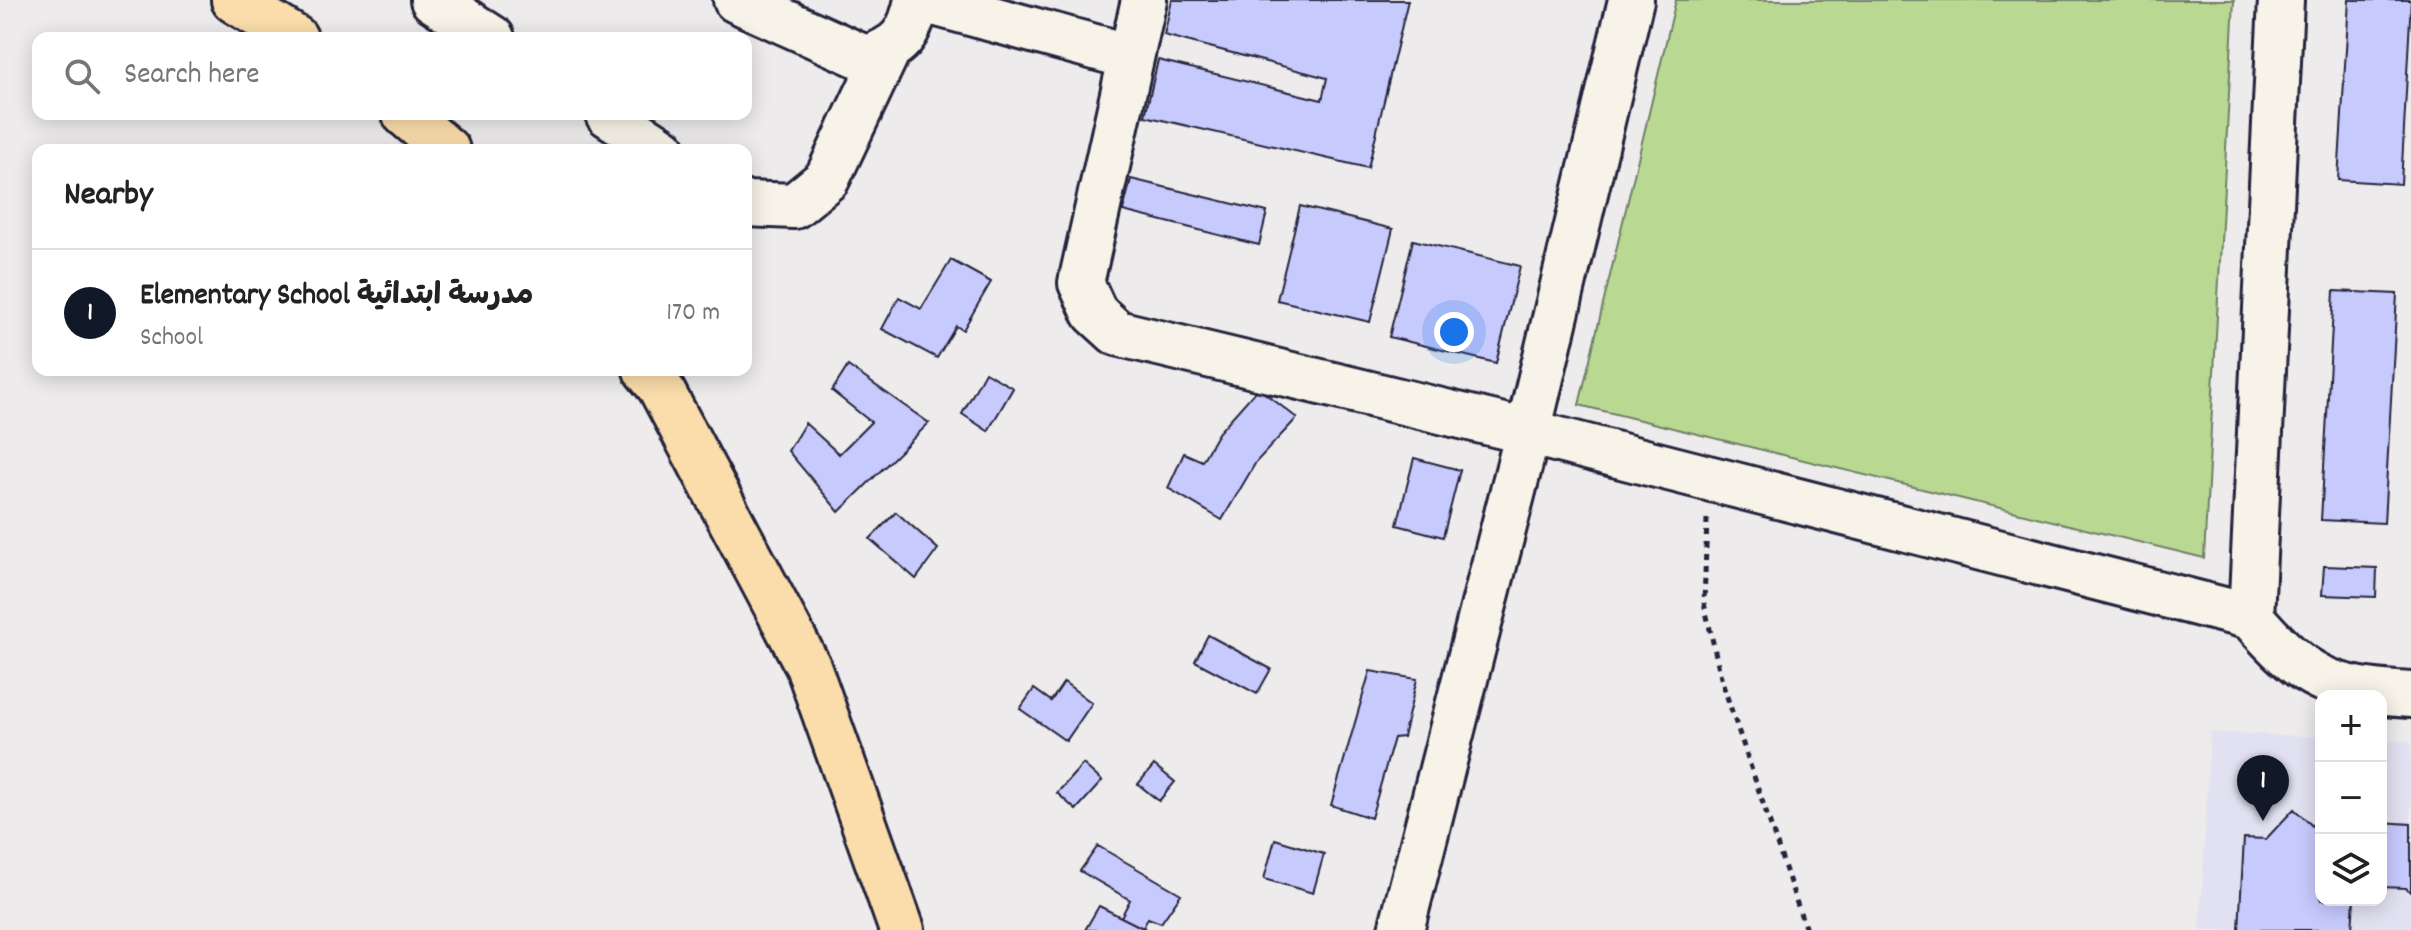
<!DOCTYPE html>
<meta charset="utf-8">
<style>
body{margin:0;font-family:Dekko,"Playpen Sans Arabic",sans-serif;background:#f6f6f6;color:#222}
.controls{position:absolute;right:24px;bottom:24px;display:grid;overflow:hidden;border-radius:16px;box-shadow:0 4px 20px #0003}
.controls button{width:72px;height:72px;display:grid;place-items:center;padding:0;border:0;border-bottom:2px solid #e0e0e0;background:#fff;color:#222;font:40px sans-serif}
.you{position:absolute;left:1454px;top:332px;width:28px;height:28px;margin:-20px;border:6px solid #fff;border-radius:50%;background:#1a73e8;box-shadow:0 0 0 12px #1a73e833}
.badge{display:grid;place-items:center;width:52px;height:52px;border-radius:50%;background:#111827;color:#fff;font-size:26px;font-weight:700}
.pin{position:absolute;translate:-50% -66px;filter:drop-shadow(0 2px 4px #0008)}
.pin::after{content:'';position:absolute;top:42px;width:28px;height:24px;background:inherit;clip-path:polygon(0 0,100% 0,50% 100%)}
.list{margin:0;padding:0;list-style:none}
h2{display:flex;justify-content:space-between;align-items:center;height:104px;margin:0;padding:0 32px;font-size:34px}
h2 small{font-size:26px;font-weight:400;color:#767676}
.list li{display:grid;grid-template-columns:52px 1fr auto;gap:24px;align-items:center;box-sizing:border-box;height:128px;padding:0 32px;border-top:2px solid #e0e0e0}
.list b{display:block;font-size:30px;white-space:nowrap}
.list p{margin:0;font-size:26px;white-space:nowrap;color:#767676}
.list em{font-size:26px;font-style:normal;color:#767676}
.icon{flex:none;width:44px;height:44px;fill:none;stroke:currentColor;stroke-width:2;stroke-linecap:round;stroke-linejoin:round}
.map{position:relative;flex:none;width:2411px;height:930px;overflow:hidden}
.search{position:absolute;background:#fff;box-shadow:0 4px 20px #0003;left:32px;top:32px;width:720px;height:88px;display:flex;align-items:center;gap:20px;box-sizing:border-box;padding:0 28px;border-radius:16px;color:#767676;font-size:30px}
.panel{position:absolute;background:#fff;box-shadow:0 4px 20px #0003;left:32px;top:144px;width:720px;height:232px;border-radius:16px}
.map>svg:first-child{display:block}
.built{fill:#e2e1f1}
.green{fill:#b9d992;stroke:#6e7e66;stroke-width:2}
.building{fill:#c7cafc;stroke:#22223b;stroke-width:2}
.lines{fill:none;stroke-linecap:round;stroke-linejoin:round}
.minor-casing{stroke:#22223b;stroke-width:50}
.highway-casing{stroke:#22223b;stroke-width:50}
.path{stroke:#22223b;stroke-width:5;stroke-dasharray:6 6;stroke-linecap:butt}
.minor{stroke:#f7f3e8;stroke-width:44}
.highway{stroke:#fbddab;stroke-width:44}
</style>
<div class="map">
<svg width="2411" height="930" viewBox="0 0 2411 930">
<rect width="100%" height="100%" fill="#edebec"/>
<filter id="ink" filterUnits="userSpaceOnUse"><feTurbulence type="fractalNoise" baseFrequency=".0125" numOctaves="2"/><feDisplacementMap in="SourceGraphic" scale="16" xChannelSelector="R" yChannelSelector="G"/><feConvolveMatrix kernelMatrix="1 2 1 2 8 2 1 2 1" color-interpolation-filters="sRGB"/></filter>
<g filter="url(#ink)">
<path class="built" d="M2210,732L2321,737V900H2381V740L2411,742V930H2200Z"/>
<path class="green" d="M1676,0H2234L2204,558L1579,405Z"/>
<path class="building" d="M1172,0H1408L1368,168L1145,116L1158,60L1322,100L1327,78L1164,35Z
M2349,0H2411L2401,184L2338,180Z
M1131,179L1267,212L1259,245L1123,211Z
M1300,206L1393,229L1370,322L1277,300Z
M1413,240L1520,266L1496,363L1389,337Z
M951,260L991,282L963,330L956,326L937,358L882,329L899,297L921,309Z
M2334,291L2397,294L2384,523L2321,520Z
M848,366L929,423L839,512L788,451L805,423L839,454L871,422L832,391Z
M985,372L1013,388L988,431L962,414Z
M1258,388L1297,418L1256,462L1222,520L1168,488L1184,453L1202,461L1218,433Z
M1414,458L1460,470L1443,537L1397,525Z
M896,512L938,549L916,579L870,539Z
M2324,566L2377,568L2376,597L2322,595Z
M1208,635L1271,669L1257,694L1195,661Z
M1370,671L1417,679L1403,737L1394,738L1371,818L1331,805Z
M1064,682L1092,703L1066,741L1020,709L1034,689L1051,701Z
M1083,764L1102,781L1076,810L1057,793Z
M1154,765L1175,782L1159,801L1138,784Z
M2294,809L2321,834V900H2354L2352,930H2239L2244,838L2266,839Z
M2381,822L2411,824V892L2406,888L2381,887Z
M1275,839L1324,854L1313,893L1264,879Z
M1098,846L1181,894L1161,923L1148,918L1143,928L1121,917L1130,900L1080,871Z
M1099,906L1147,930H1085Z"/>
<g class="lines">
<defs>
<path id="minor" d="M433,0L492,38
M736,0L865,58C900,48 910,34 917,0
M923,0L1131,57
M1144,0L1081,283L1095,313L1117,333L1528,432L2251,617
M2281,0L2251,617C2305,680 2329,690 2411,695
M608,114L663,150
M746,204L794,206L827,179L887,52
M1401,930L1528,432L1631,0"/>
<path id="highway" d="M234,0L295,38
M405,114L447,150
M646,370L660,387L808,666L902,930"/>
</defs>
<use href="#minor" class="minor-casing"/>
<use href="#highway" class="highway-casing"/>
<path class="path" d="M1707,519L1704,603L1722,682L1806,930"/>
<use href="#minor" class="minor"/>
<use href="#highway" class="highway"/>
</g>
</g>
</svg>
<div class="controls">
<button>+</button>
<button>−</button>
<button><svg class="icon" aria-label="layers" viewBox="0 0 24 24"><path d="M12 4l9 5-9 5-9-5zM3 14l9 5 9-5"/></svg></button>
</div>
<div class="you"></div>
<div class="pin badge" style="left:2263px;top:821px">1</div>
<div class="search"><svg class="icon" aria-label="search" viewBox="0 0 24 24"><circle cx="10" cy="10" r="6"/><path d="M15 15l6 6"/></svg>Search here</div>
<section class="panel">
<h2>Nearby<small></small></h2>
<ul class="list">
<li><span class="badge">1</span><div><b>Elementary School مدرسة ابتدائية</b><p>School</p></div><em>170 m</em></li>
</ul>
</section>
</div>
